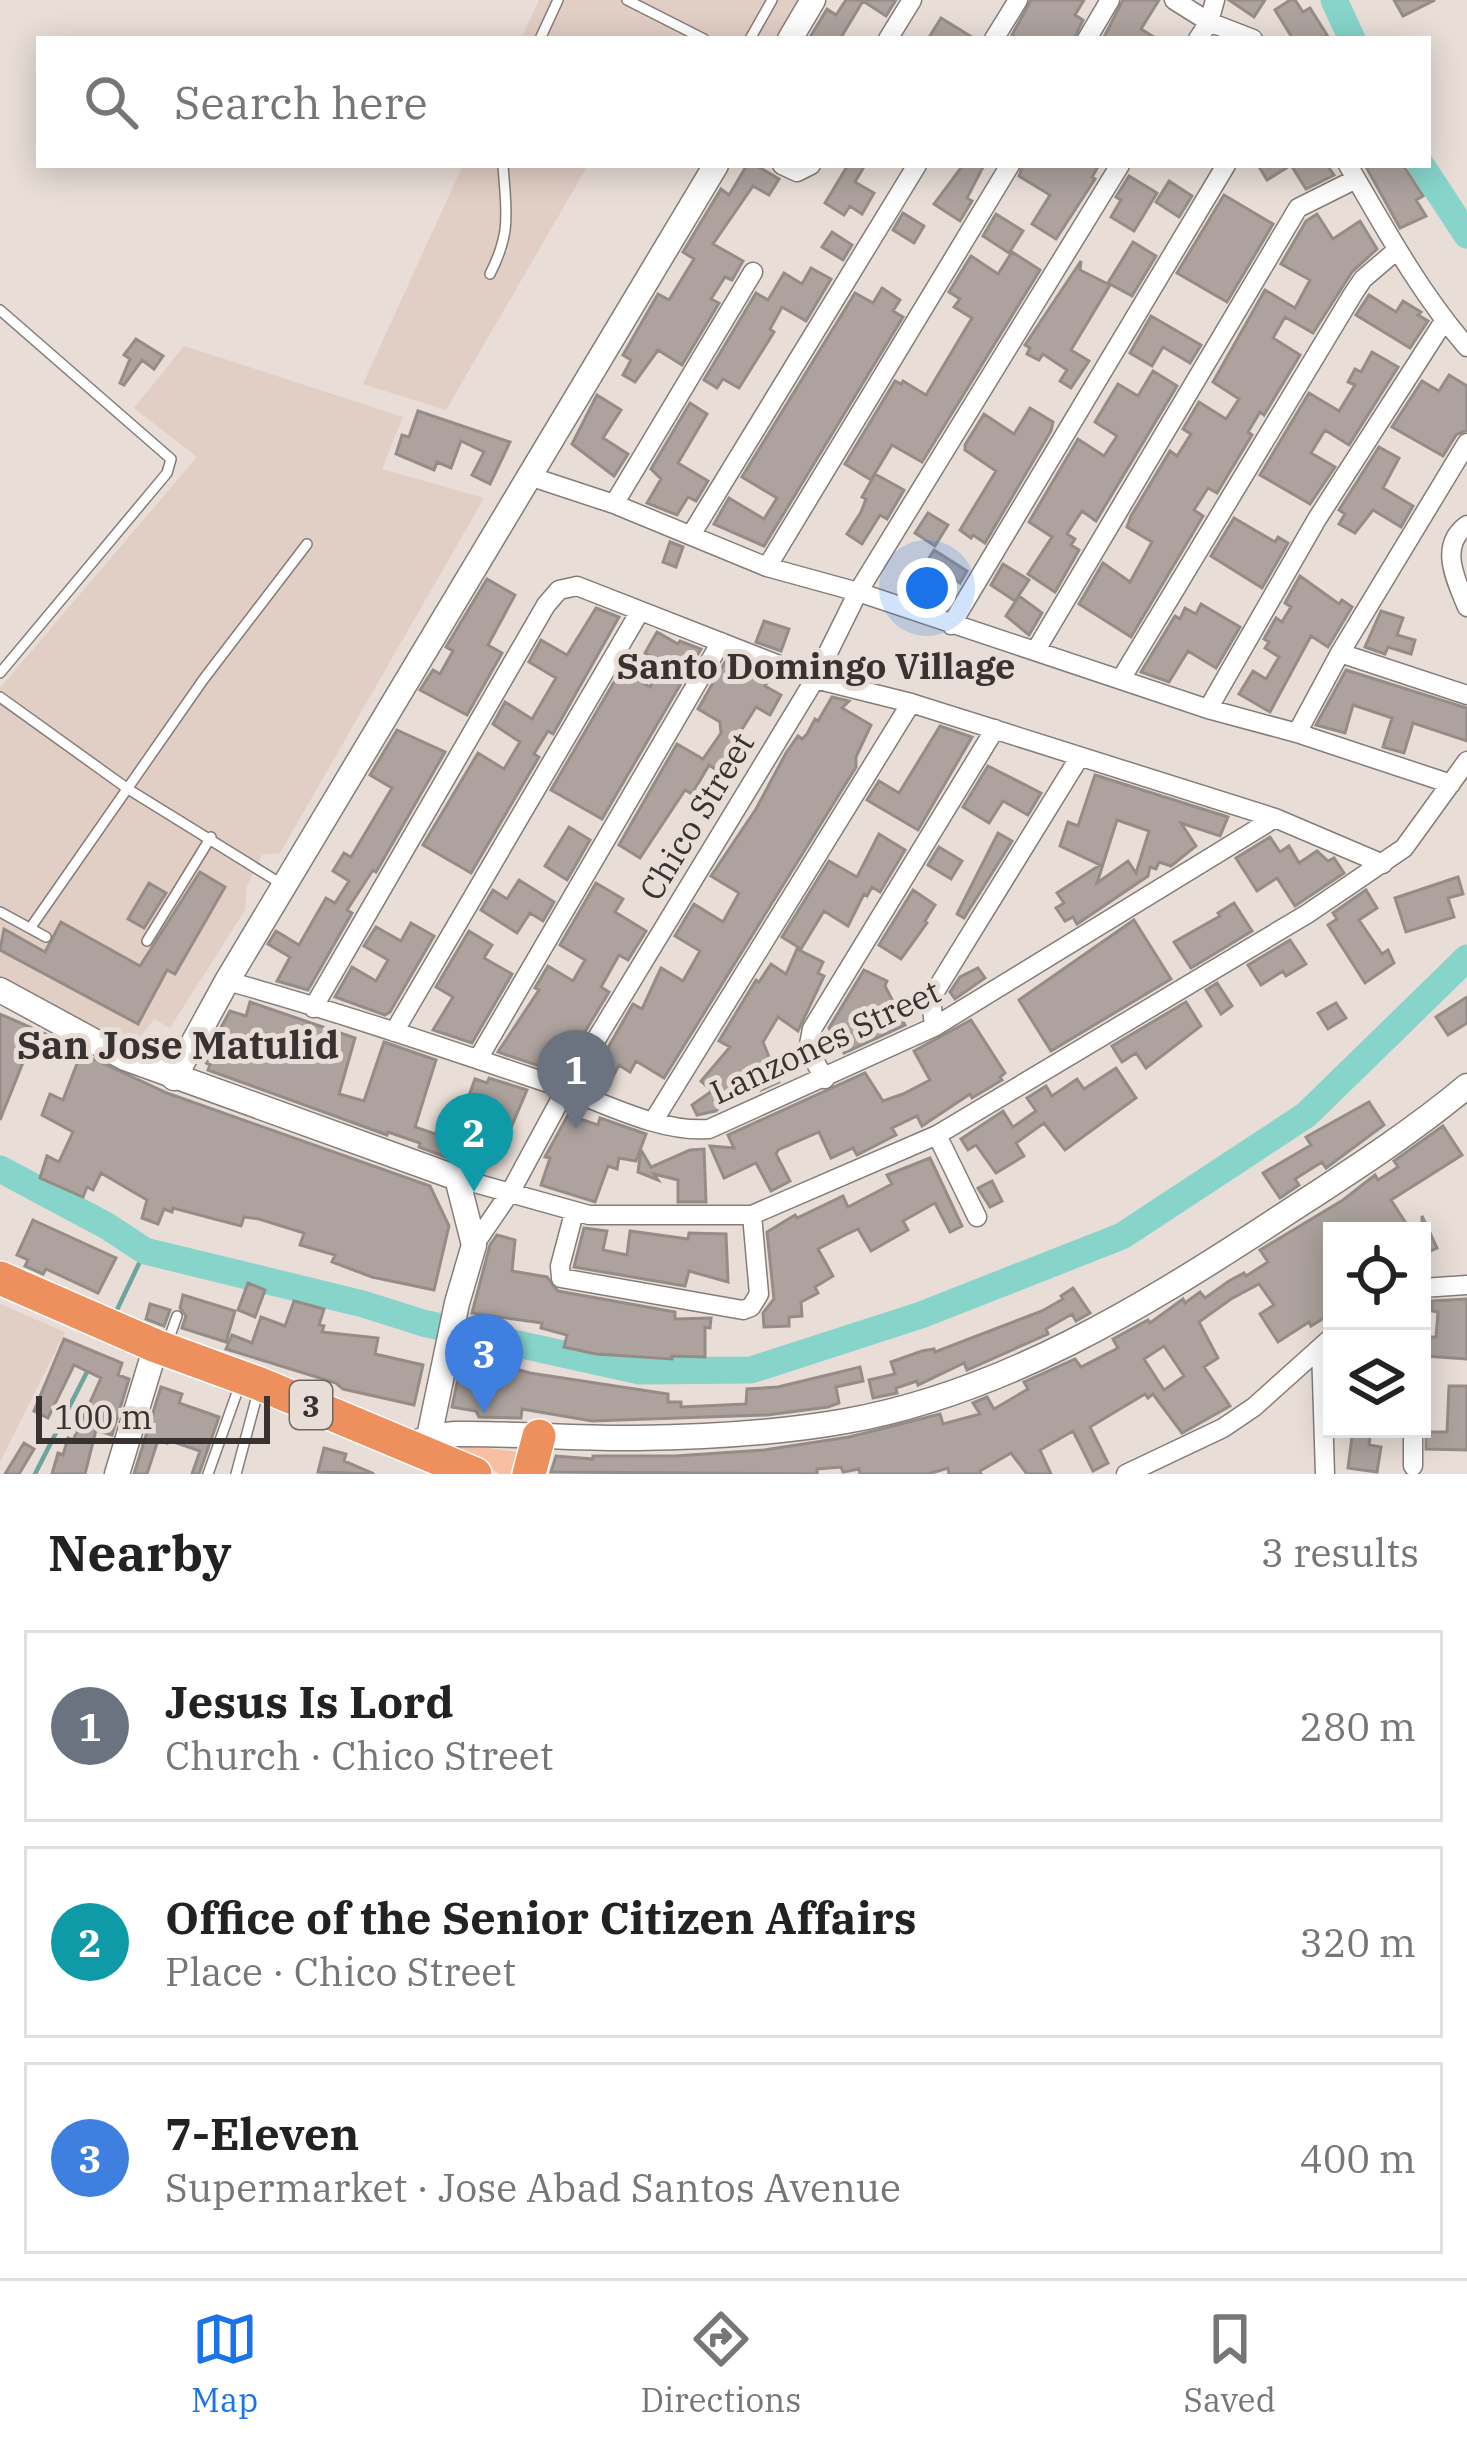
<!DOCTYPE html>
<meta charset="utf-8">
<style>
body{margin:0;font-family:"IBM Plex Serif",serif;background:#f2f2f2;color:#222}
.controls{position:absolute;right:36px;bottom:36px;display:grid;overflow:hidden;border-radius:0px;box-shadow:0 6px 30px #0003}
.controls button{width:108px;height:108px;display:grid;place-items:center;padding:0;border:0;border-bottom:3px solid #e0e0e0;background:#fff;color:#222;font:60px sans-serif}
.scale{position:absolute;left:36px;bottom:30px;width:234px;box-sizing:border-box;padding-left:12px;border:6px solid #383331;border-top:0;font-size:33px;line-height:42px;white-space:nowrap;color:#383331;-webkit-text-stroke:9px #e8ddd7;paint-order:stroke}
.you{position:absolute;left:927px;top:588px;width:42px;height:42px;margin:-30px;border:9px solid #fff;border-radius:50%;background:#1a73e8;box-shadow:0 0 0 18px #1a73e833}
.badge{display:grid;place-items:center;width:78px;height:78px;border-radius:50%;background:#1a73e8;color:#fff;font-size:39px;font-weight:700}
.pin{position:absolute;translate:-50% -99px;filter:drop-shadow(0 3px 6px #0008)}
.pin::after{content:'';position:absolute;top:63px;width:42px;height:36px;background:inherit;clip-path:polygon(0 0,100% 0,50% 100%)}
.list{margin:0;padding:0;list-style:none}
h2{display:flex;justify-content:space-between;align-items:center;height:156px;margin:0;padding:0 48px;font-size:51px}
h2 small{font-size:39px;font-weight:400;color:#767676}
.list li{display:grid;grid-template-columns:78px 1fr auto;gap:36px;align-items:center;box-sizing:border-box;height:192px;margin:0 24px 24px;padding:0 24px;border:3px solid #e0e0e0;border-radius:0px}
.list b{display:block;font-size:45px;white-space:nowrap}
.list p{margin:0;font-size:39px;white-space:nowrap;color:#767676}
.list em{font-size:39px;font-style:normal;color:#767676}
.icon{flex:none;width:66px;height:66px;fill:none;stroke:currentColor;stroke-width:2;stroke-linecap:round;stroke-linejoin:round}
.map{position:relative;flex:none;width:1467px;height:1474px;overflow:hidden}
.search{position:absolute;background:#fff;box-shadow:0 6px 30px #0003;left:36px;right:36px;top:36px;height:132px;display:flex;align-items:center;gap:30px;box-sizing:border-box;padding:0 42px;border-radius:0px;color:#767676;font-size:45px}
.sheet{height:804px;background:#fff}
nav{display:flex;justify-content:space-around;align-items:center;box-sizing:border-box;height:168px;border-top:3px solid #e0e0e0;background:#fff;font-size:33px;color:#767676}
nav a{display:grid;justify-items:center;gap:6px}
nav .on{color:#1a73e8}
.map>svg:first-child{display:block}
.built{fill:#e1cec5}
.green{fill:#f7bea1}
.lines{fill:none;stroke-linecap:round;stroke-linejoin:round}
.stream{stroke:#6fa49c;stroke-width:4.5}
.river{stroke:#86d4ca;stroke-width:27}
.building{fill:#ada29d;stroke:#968c87;stroke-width:3;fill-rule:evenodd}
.lane-casing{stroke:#867c77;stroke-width:12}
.street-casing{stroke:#867c77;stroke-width:21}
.secondary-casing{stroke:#867c77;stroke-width:27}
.highway-casing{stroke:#fff;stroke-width:36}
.lane{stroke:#fff;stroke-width:9}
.street{stroke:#fff;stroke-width:18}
.secondary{stroke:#fff;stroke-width:24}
.highway{stroke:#ed905d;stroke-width:33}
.labels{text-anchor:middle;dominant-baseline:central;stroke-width:10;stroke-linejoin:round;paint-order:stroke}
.shield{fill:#e8ddd7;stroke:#6d6663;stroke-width:3}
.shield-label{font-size:30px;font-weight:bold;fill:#383331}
.street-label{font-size:33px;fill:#383331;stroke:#e8ddd7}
.neighbourhood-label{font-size:36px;font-weight:bold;fill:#383331;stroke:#e8ddd7}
.quarter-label{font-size:39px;font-weight:bold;fill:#383331;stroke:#e8ddd7}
</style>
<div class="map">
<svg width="1467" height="1474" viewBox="0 0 1467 1474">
<rect width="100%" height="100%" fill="#e8ddd7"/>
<path class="built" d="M539,0H802L779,39H521Z
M463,165H588L446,410L363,384Z
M184,346L403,417L382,469L484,498L280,853L262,855L247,886L245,910L170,1028L154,1019L130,1051L0,982V688L197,457L134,408Z
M0,1304L65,1332L0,1462Z"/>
<path class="green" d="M450,1443L517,1452L510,1474H500Z"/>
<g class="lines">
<path class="stream" d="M114,1316L145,1251
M35,1474L88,1370"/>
<path class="river" d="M1334,0L1352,39
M1421,165L1467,235
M0,1169L107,1226L145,1251L363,1304L423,1323L640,1371L751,1370L921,1315L1122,1236L1306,1115L1467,958"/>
</g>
<path class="building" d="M846,0H896L886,16L863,1L840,39H809L827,9L836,15Z
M1031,0H1084L1075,15L1083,20L1074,39H1019L1012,35Z
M1123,0H1159L1141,29L1157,39H1103Z
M1229,0H1265L1254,17Z
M1290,0H1295L1303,12L1310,8L1327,35L1320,39H1293L1275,10Z
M1394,0H1435L1403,16Z
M941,18L975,39H928Z
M747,165H755L779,179L769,195L753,186L713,244L743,261L732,280L725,277L711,299L719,303L682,365L658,350L635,382L623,375L631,360L623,355L658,294L669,300L694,259L683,252L721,189L729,195Z
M848,165H865L855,182L874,193L862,214L850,206L844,215L825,203Z
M963,165H984L967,198L972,201L960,221L934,204Z
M1023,165H1099L1092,177L1095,179L1056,239L1032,224L1050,195L1019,176Z
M1258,165H1327L1334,175L1306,189L1291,165L1267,180Z
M1365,165H1403L1423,196L1416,200L1426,216L1400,228Z
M1129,176L1157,193L1134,231L1111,217L1121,200L1116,197Z
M1169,181L1192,196L1179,217L1156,202Z
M1224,195L1273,224L1227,302L1177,273Z
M903,213L924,226L914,243L893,230Z
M996,214L1023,231L1009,253L983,236Z
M1317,214L1333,239L1360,221L1377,249L1352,272L1313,333L1285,317L1273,338L1300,355L1264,415L1260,412L1248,432L1252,435L1217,493L1208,488L1194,510L1203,516L1131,637L1079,604L1103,563L1130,582L1152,542L1127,527L1131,516L1170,451L1177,456L1191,434L1183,429L1199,402L1226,419L1239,399L1213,382L1265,290L1295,308L1310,280L1281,264L1306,221Z
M832,232L852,245L843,260L822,247Z
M1133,242L1156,256L1132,296L1108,283Z
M1012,252L1040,270L922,462L892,445L871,480L845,464L895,381L901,384L903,381L926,395L972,318L954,307L960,299L949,292L971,256L998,274Z
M1081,261L1080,270L1110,285L1071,350L1089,361L1071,388L1060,381L1067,370L1043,354L1039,360L1027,354L1030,348L1025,345Z
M811,268L831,279L806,321L782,307L770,329L774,332L739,388L723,379L717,388L704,380L756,293L768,300L784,273L802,284Z
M882,288L900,300L893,311L903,317L764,546L714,524L729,498L764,519L777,498L742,477L855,293L873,303Z
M1369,295L1396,312L1403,301L1421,312L1418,315L1428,321L1410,348L1356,315Z
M1151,316L1201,345L1190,363L1163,347L1152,366L1130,353Z
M136,339L163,356L154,369L142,360L124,385L120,383L130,359L124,355Z
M1372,352L1398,367L1349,445L1325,430L1311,453L1335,467L1310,504L1260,475L1309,393L1339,411L1355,385L1348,382L1355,369L1361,372Z
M1153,371L1177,386L1096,521L1082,511L1067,534L1075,539L1071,545L1079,550L1055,592L1028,574L1052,537L1029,522L1078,439L1104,456L1117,436L1095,422L1118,384L1138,396Z
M1449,375L1467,386V430L1456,435L1443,456L1392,427L1422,381L1439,391Z
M597,395L621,410L603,438L628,454L614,476L572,444Z
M690,403L707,414L678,463L708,481L696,501L688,497L677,515L647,503L661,479L651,469Z
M1030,408L1053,422L1051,431L985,543L973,535L971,538L960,530L996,471L965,450V445L984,414L1014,434Z
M418,411L510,442L490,484L472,475L484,452L461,441L451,468L437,462L434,470L396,454L402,435L409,437Z
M1379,447L1399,458L1383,488L1413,506L1401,527L1373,510L1355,533L1339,524L1345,514L1339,510Z
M875,474L904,490L887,519L880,515L862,544L847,534L861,512L866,499L862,497Z
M928,513L948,525L935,546L915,533Z
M1234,518L1275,542L1278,537L1288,543L1262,588L1211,556Z
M670,542L683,547L676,567L663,562Z
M934,550L967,571L960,583L938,569L934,577L922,569Z
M1003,564L1029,580L1015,601L991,585Z
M1300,576L1339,604L1342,600L1352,607L1328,647L1311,636L1270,712L1239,694L1253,671L1266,679L1279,657L1265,648L1269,642L1264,639L1276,618L1282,622L1291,607L1285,603Z
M487,579L515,595L488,645L502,653L467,715L420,690L433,670L440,674L453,651L446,647Z
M1019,596L1042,613L1029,635L1006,616Z
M1201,604L1240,627L1216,668L1188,651L1169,682L1141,672L1175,616L1180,619L1185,608L1196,614Z
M596,608L619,617L553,734L548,731L534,754L539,757L471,873L423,845L478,753L504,769L520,742L493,724L505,702L532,719L556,678L529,662L541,640L567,655Z
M1381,611L1403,618L1397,635L1415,640L1411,654L1388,647L1385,654L1365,647Z
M764,621L789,629L781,651L756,642Z
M657,632L678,644L680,641L701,649L602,819L551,790L621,670L650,687L663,664L645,653Z
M725,662L752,677L755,670L770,678L765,686L781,695L770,715L756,707L736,739L750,748L730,779L709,765L692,794L685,790L640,858L619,845L677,744L703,759L721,733L720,722L698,709Z
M1346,670L1467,708V741L1413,723L1404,753L1383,747L1392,718L1353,705L1345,733L1316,725Z
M832,697L849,701L842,708L871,725L856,757V767L664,1078L636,1061L630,1072L619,1065L606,1090L589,1081L633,1004L642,1009L661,968L683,981L700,951L675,936L694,904L723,922L739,893L711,876L756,809L786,753L798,736L802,739L807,734L815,719L818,721Z
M940,726L972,737L918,830L867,800L879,781L899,793Z
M397,730L445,752L376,872L373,870L347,910L352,913L308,990L277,981L290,957L268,944L276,931L299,945L326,898L335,903L349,881L333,871L344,853L351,857L392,788L370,775Z
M988,766L1041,793L1028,815L1003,801L989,823L963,807Z
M1095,775L1228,817L1220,836L1181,823L1196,846L1171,866L1159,862L1156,869L1150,867L1148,876L1077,924L1073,917L1065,921L1056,908L1064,903L1057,893L1100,865L1060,846L1068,822L1078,826ZM1117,820L1149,831L1136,873L1128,861L1097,883Z
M569,827L590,840L567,880L545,866Z
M998,833L1012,841L964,918L957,914Z
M879,834L905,850L880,892L872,887L867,896L864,894L848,926L824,911L801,949L782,937L829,861L857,877Z
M1270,837L1280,852L1289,846L1299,863L1317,851L1328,861L1334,858L1344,873L1295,906L1277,878L1257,891L1236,858Z
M939,847L962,861L951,879L928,865Z
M200,872L225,887L175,974L167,970L138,1024L0,950L4,929L45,952L61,922L140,966Z
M1458,877L1463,894L1448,898L1454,917L1406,932L1395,898Z
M519,880L554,902L543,921L530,913L517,933L481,910L493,890L507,899Z
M149,883L166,893L144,928L128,919Z
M596,883L623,899L615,912L646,931L628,960L619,955L601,987L609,992L560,1073L498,1052L539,990L535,988L548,966L573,981L585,960L560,945Z
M913,890L935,905L925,921L927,923L901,959L879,945Z
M1366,890L1377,908L1359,920L1382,954L1388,950L1394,963L1365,983L1328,925L1337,919L1333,913Z
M1234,903L1252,931L1191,968L1174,942L1220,916L1218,913Z
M1134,920L1171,979L1051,1051L1019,1000Z
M411,923L434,936L390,1012L385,1015L335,997L352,967L376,981L388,960L364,946L376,927L401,941Z
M469,931L492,945L484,958L512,974L472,1043L433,1030L453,997L436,987Z
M1290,940L1306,964L1286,976L1283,971L1261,985L1248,965Z
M797,949L823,962L818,973L824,976L798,1031L778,1017L763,1042L779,1082L761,1090L753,1068L716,1111L697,1115L692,1105L712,1091L701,1081L730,1047L719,1041L756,980L759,982L771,964L786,974Z
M978,968L985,978L955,999L950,992L960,977Z
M864,970L887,981L885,986L905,1025L844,1053L829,1028Z
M1217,983L1232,1006L1221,1014L1206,990Z
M1467,997V1023L1448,1035L1436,1017Z
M250,1002L355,1038L339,1094L364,1101L384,1042L436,1060L415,1127L441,1136L458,1098L467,1101L475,1079L487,1083L489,1078L527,1090L507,1137L500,1135L483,1171L419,1147L420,1143L388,1132L387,1135L208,1070L210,1065L206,1063L213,1042L230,1011L246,1016Z
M1186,1002L1201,1026L1146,1068L1136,1053L1122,1062L1112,1046Z
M1336,1003L1346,1018L1328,1029L1318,1013Z
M0,1014L48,1035L39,1055L28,1050L0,1120Z
M971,1020L1005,1073L1000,1077L1002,1080L972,1098L970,1094L922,1126L917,1116L892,1128L896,1135L857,1155L853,1148L831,1158L819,1132L778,1150L776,1154L790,1181L771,1191L756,1163L724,1178L710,1146L734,1148L728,1135L865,1073L883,1101L903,1094L930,1080L914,1051Z
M81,1053L167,1093L430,1186L449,1226L434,1290L372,1277L332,1262L335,1255L300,1245L304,1233L259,1219L244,1217L241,1226L173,1208L172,1212L164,1209L158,1224L142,1218L147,1200L101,1173L93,1190L87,1187L83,1197L40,1178L47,1156L59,1162L73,1132L42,1115L50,1094L63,1100Z
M1116,1068L1136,1098L1065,1150L1044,1123L1016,1143L1024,1156L996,1173L976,1145L968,1150L961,1139L1003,1111L1013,1127L1036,1111L1027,1098L1046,1086L1052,1096L1077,1079L1084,1089Z
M1369,1102L1384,1125L1326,1168L1322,1162L1295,1179L1299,1185L1280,1198L1263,1173L1311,1145L1306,1137Z
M568,1115L598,1125L600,1118L646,1134L636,1161L619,1158L617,1169L608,1166L595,1202L541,1185L550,1158L545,1157Z
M1443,1126L1462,1155L1391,1200L1411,1231H1332V1313L1311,1326L1309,1322L1278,1342L1260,1314L1274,1305L1259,1284L1231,1299L1199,1322L1218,1358L1204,1367L1230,1406L1182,1433L1153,1394L1148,1398L1145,1394L1090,1427L1108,1463L1093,1471L1073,1431L1040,1450L1051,1474H1027L1011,1453L980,1471L981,1474H949L948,1468L928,1474H860L859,1469L843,1472L841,1467L817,1469V1474L551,1472L556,1456L593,1459V1456H675L764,1450L849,1437L940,1414L943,1424L980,1414L973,1403L987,1397L994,1409L1028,1389L1024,1382L1075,1359L1081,1367L1118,1348L1113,1339L1148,1320L1150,1323L1183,1299L1185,1303L1200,1292L1205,1298L1229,1281L1244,1273L1246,1276L1268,1262L1260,1250L1343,1200L1375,1175L1378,1180L1398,1167L1394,1161ZM1164,1346L1184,1376L1164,1390L1144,1359Z
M704,1149L706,1202H678V1180L654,1174L658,1180L638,1172L641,1150L651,1167L690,1150Z
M930,1158L962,1226L950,1232L935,1203L903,1221L908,1230L871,1251L858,1229L845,1235L818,1249L833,1276L815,1287L818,1293L801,1302L802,1316L789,1317V1326L764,1327L763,1313L774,1299L767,1232L795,1215L797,1218L843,1196L848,1207L892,1184L887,1175Z
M992,1181L1002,1201L990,1207L978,1188Z
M1422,1216L1437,1248L1422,1255Z
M33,1220L116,1258L98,1293L46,1269L43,1274L25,1266L28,1260L17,1255Z
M584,1228L607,1231L603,1250L627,1255L630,1231L688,1239L689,1233L726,1234L728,1282L689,1271L685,1286L574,1267Z
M497,1235L515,1240L512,1271L547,1277L558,1291L675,1312V1319L711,1318L710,1328L705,1327V1357L672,1356V1359L596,1354L564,1347L567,1335L541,1328L542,1323L472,1313L490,1245Z
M248,1283L265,1290L255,1317L238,1310Z
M1073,1288L1090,1313L1076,1321L1072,1314L1046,1329L1048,1334L967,1370L964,1363L918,1385L917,1381L896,1388L897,1393L873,1398L869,1380L895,1374L891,1362L922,1351L934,1349L935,1352L1042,1311L1063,1299L1061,1296Z
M183,1295L235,1311L226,1342L182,1328L186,1316L180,1308Z
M1467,1299V1359L1426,1356L1428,1337H1436L1438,1312L1432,1311V1301Z
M294,1301L324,1309L319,1325L324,1326L322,1332L378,1338L375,1354L423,1365L414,1405L343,1389L336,1383L226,1349L232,1335L252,1343L261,1317L285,1326Z
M150,1304L170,1310L164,1326L146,1319Z
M64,1339L122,1363L118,1375L129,1379L112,1435L96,1430L85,1474H52L58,1453L63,1455L68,1438L73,1440L101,1378L74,1365L48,1418L34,1411Z
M463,1354L530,1373L668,1394V1402H681V1407L746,1404L747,1389L778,1387L860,1367L863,1381L836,1387L839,1403L828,1407L767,1415L592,1421L522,1409L521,1418L479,1417L476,1411L452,1407Z
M1449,1386H1467V1450L1426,1449V1432H1447Z
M161,1387L182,1394L179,1403L219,1417L199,1474H192L200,1451L168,1440L167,1443L158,1440L147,1474H134Z
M1353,1429L1371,1430L1369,1445L1381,1447L1377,1472L1348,1468Z
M24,1443L34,1449L19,1474H5Z
M324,1448L346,1454L344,1461L374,1474L318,1472Z"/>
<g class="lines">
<defs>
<path id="lane" d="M627,0L704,39
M540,39L558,0
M750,39L772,0
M490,274C512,231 506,211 503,165
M0,310L171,459L167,473L0,673
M0,697L128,789L280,883
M0,912L46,937
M31,927L203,680L307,544
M147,941L211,837
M167,1344L177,1316
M208,1474L240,1384
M236,1474L258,1392"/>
<path id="street" d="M1174,0L1209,22L1253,39
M888,39L912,0
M994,39L1018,0
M1087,39L1110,0
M1198,39L1209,22L1215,0
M782,165L797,172L811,165
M1348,165C1385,228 1419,292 1467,347
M529,476L614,504L767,567L858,592L1208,709L1297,733L1451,784
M614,504L753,272
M1467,525C1438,546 1456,580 1467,607
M691,535L917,165
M767,567L1010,165
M951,625L1226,165
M1036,650L1298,208L1356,179
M1340,653L1467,695
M1121,679L1353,294L1363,279L1397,250
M1208,709L1317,519L1444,321
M1297,733L1340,653L1467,443
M227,981C336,1011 444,1048 551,1084C599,1100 657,1133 709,1129L934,1027L1275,818
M313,1008L546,605L559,590L577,586L815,679L911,703L1275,818L1383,864
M934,1027L931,998L1079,758
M394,1032L639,613
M478,1059L721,642
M825,1079L808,1050L812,1029L995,729
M654,1120L911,703
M937,1135L977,1217
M457,1178L589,1215H752L937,1135L1307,914L1404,848L1467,761
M574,1213L560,1266L561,1278L743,1310L751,1307L759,1294L752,1215
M474,1245L511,1191L566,1089L815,679L858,592L1120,165
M1422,1288L1467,1285
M1321,1348L1325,1474
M1413,1429V1466
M1126,1474L1223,1428L1254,1407L1332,1337"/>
<path id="secondary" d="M790,39L813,0
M0,990L125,1058L457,1178L474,1245L457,1303L429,1437
M174,1078L227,981L716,165
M411,1445L429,1437L455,1434C516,1433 576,1439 637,1438C706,1437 779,1433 846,1421C1003,1393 1143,1307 1273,1222C1340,1178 1406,1137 1467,1086
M117,1474L156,1346"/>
<path id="highway" d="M0,1278L156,1346L260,1384L475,1474
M529,1474L539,1436"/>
</defs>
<use href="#lane" class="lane-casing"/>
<use href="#street" class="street-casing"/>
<use href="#secondary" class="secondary-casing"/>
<use href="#highway" class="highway-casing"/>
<use href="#lane" class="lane"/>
<use href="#street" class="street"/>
<use href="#secondary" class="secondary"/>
<use href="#highway" class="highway"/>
</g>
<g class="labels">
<rect class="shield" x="290" y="1381" width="42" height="48" rx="9"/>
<g class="shield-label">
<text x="311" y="1405">3</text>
</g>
<g class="street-label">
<text transform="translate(696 816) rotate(-59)">Chico Street</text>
<text transform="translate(825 1041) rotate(-25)">Lanzones Street</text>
</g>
<g class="neighbourhood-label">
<text x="816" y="665">Santo Domingo Village</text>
</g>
<g class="quarter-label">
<text x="178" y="1044">San Jose Matulid</text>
</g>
</g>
</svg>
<div class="controls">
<button><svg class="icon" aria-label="locate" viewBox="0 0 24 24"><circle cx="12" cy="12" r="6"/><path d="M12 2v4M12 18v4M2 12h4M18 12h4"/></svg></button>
<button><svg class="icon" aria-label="layers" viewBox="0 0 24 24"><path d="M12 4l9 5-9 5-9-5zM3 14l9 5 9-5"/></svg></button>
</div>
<div class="scale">100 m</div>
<div class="you"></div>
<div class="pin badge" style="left:576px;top:1129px;background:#6b7280">1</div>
<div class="pin badge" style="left:474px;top:1192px;background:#0f9aa8">2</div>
<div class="pin badge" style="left:484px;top:1413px;background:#3f7fe0">3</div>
<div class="search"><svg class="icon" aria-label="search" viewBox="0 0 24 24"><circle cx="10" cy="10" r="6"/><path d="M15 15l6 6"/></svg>Search here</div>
</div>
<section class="sheet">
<h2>Nearby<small>3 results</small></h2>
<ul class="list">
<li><span class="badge" style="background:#6b7280">1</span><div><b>Jesus Is Lord</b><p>Church · Chico Street</p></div><em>280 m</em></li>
<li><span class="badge" style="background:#0f9aa8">2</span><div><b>Office of the Senior Citizen Affairs</b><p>Place · Chico Street</p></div><em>320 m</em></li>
<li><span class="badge" style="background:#3f7fe0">3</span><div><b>7-Eleven</b><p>Supermarket · Jose Abad Santos Avenue</p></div><em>400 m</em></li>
</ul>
</section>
<nav>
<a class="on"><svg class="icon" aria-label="map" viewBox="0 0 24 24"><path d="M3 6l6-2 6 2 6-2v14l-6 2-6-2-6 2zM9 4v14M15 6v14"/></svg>Map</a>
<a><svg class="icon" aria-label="directions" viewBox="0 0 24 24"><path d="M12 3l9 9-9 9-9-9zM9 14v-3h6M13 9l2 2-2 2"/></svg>Directions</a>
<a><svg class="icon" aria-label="saved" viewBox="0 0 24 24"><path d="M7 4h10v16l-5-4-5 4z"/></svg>Saved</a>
</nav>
